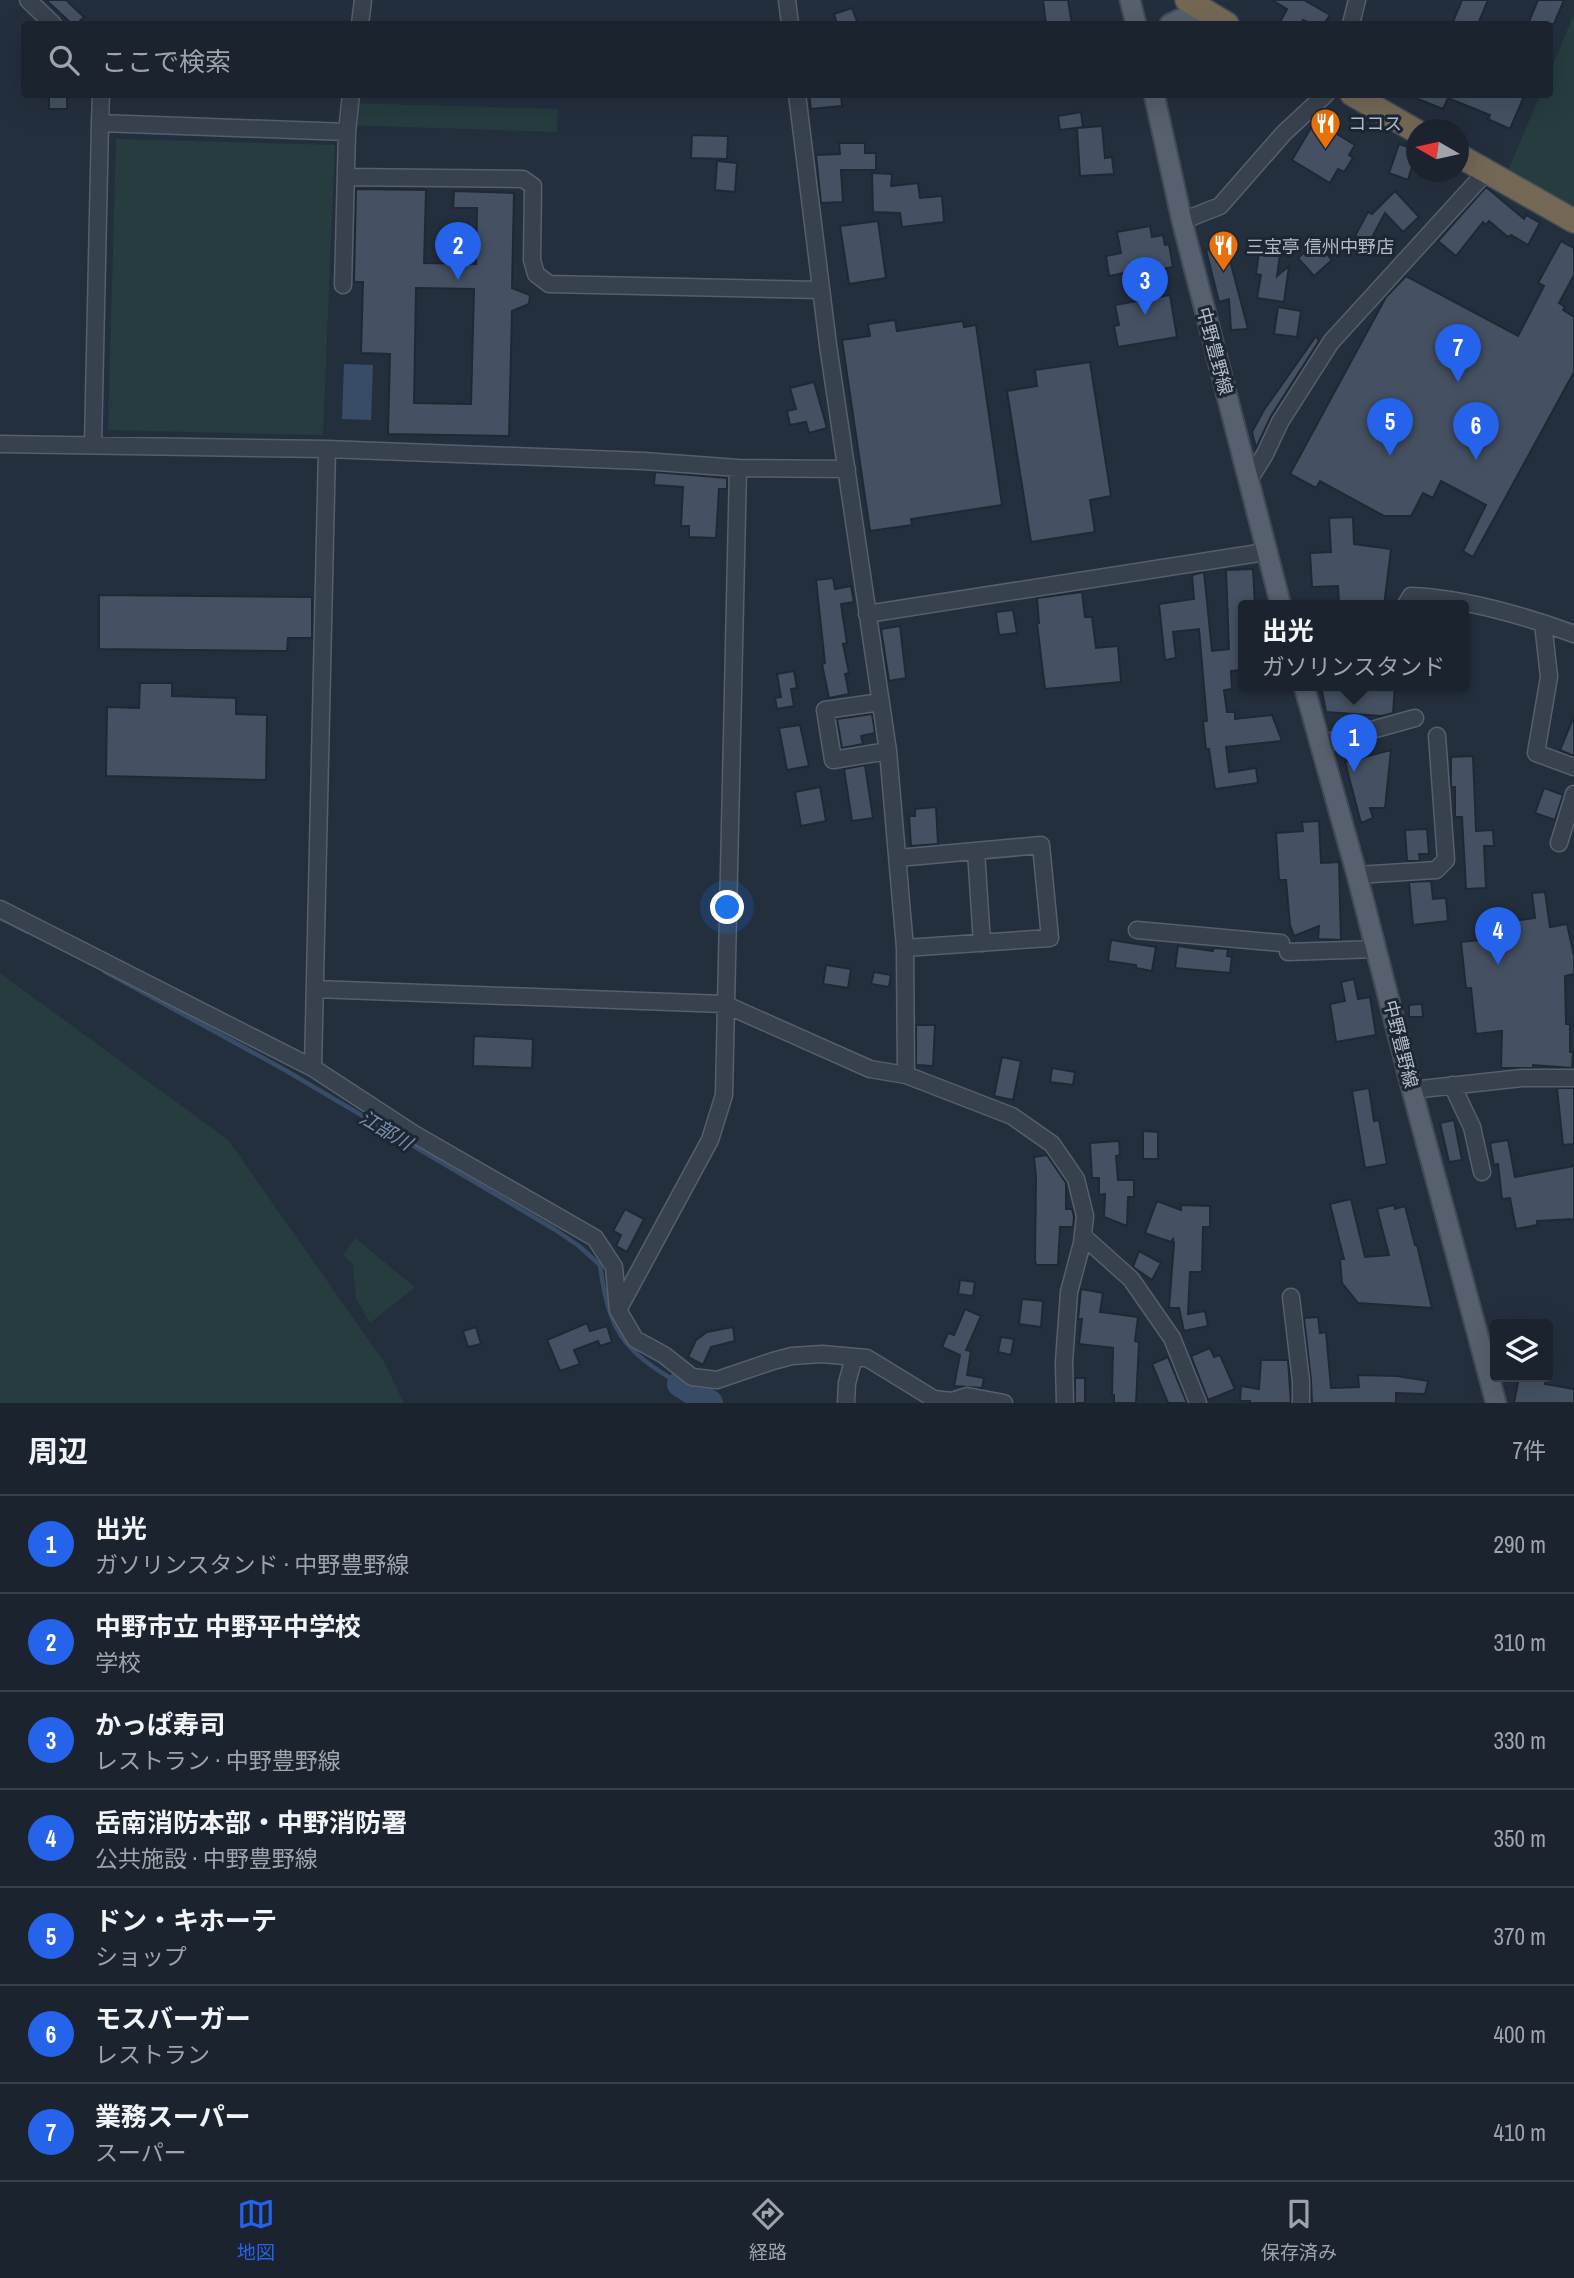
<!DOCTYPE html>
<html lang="ja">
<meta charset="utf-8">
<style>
body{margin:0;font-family:"Archivo Narrow","Noto Sans JP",sans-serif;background:#242b36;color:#f1f3f6}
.controls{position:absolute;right:21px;bottom:21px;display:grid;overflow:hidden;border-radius:7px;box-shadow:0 7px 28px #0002}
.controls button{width:63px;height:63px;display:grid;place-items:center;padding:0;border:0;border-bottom:2px solid #39404a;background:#1b232e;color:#f1f3f6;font:35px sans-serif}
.compass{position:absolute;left:1406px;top:119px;width:63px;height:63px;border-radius:50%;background:#1b232e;box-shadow:0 7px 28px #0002;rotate:279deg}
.you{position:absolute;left:728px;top:908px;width:24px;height:24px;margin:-18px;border:5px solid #fff;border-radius:50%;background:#1a73e8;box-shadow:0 0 0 10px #1a73e833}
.badge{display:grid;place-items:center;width:46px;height:46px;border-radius:50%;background:#2563eb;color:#fff;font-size:23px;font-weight:700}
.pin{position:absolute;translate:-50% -58px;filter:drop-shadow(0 2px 4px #0008)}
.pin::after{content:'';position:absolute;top:37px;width:24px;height:21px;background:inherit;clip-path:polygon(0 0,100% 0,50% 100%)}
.popup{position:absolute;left:1238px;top:600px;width:231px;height:91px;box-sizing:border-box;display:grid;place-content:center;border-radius:7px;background:#1b232e;filter:drop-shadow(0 2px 5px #0005);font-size:23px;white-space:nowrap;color:#a0a4aa}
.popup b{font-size:26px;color:#f1f3f6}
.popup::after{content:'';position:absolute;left:50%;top:100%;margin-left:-14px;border:14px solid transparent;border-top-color:#1b232e}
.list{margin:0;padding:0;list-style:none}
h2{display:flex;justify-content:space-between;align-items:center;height:91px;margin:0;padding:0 28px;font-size:30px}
h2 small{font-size:23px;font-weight:400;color:#a0a4aa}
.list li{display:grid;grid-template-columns:46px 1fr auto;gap:21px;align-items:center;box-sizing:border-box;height:98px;padding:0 28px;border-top:2px solid #39404a}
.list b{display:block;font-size:26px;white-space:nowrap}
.list p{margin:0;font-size:23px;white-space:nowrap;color:#a0a4aa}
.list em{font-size:23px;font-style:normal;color:#a0a4aa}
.icon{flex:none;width:38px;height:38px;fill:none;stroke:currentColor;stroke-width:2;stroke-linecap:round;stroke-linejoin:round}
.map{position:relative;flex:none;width:1574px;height:1403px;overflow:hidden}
.search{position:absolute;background:#1b232e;box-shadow:0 7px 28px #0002;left:21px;right:21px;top:21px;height:77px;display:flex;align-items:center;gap:18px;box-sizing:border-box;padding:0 24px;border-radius:7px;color:#a0a4aa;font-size:26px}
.sheet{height:777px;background:#1b232e}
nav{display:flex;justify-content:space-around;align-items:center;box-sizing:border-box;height:98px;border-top:2px solid #39404a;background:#1b232e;font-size:19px;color:#a0a4aa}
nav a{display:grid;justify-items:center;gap:4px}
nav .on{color:#2563eb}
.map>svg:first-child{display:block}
.green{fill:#263c3f}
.water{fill:#394c67}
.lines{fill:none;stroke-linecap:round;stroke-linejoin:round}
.stream{stroke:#394c67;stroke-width:4.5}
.river{stroke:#394c67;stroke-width:26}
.building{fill:#455162;stroke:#1f2835;stroke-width:2;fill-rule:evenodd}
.minor-casing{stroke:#565f6c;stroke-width:19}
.major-casing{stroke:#414a57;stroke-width:23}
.highway-casing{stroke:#434c59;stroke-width:26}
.minor{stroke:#38414e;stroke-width:16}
.major{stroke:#56606e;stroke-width:19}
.highway{stroke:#746855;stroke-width:23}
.labels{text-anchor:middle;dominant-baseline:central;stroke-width:6;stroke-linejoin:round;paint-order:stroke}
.poi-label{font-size:18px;fill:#b4bcc9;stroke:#1d2633;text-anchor:start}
.street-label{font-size:18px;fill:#b4bcc9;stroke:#1d2633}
.water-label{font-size:19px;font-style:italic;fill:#7c92b1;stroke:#1d2633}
</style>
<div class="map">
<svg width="1574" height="1403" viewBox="0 0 1574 1403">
<rect width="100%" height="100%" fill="#242f3e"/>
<path class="green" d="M1574,14V210L1507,173L1540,95L1550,94V72Z
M350,103L558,109L557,132L347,125Z
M116,139L335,145L323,435L108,430Z
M0,973L228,1140L384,1362L404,1403H0Z
M355,1238L415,1287L370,1323L356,1298L353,1264L343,1255Z"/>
<path class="water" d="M344,364L373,365L371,420L342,419Z"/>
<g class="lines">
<path class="stream" d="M0,918L28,932
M104,971L285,1070L554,1229L579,1246L600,1265C609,1331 622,1350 680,1384"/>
<path class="river" d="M680,1384L710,1403"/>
</g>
<path class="building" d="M46,0H66L84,17L77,24H72Z
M1043,0H1068L1072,24H1046Z
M1272,0H1304L1330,15L1324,24H1312L1303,20L1300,24H1279L1287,9Z
M1462,0H1488L1478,24H1452Z
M1538,0H1564L1554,24H1528Z
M852,8L858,24H837L834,14Z
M49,94H67V109H49Z
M809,94H841L842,106L811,109Z
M1449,94H1525L1510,129L1488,119L1490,115L1448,98L1443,109L1408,95Z
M1081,112L1083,127L1060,130L1058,116Z
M1315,121L1355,145L1349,155L1353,158L1344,172L1338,169L1330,183L1292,160Z
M1102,126L1105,158L1112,157L1114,174L1080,176L1077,128Z
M692,135L728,136L727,159L691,158Z
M839,143H865V153H876V170H841L843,202L821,203L816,155L840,154Z
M1399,144L1417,150L1408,180L1389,173Z
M717,161L737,163L735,192L715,190Z
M872,173L892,174L891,186L918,183L920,198L942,196L944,222L902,227L900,213L873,212Z
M1486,187L1524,219L1526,215L1540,223L1528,245L1511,235L1508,237L1489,221L1486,225L1483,222L1456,256L1438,241Z
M356,189L426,190L424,263L476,264L477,208H453L454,191L514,193L512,288L530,295L529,304L512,311L509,436L388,434L390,354L361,353L363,282H354ZM416,288L474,289L471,404L414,403Z
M1395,191L1419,217L1403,232L1385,213L1369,243L1355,236L1368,212L1372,214Z
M878,221L886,278L849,284L840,226Z
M1150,226L1152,237L1163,235L1165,245L1169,244L1173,267L1144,272V269L1109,276L1106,256L1121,253L1117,232Z
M1561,241L1574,248V275L1559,303L1565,307L1563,310L1574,317V372L1473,557L1463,551L1486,505L1441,481L1433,498L1423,493L1411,516H1384L1320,481L1316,488L1290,474L1386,297L1406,276L1518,336L1544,286L1538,283Z
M1316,242L1332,260L1314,276L1298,258Z
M1226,245L1231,264L1248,329L1231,330L1229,299L1219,302L1206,250Z
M1259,252L1280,255L1277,276L1289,266L1284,302L1257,298L1261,275L1256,274Z
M1170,295L1177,337L1118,347L1114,326L1119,325L1115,305Z
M1278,307L1301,311L1297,337L1274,334Z
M895,320L897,331L963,321L964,327L976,325L1002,505L911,519L912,525L870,531L842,340L870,336L868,324Z
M1316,336L1319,341L1271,416L1256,448L1252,432L1264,410Z
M1090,362L1111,496L1090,500L1095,532L1031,542L1007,391L1037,386L1035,370Z
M814,382L827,428L809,433L806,422L790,425L787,411L796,409L790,388Z
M655,472L727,478V489H719L716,538L689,537V526H681L683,487L654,485Z
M1353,517L1354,544L1391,549L1384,606H1339L1338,586L1312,587L1310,553L1331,552L1329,518Z
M1253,569L1255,606H1244L1243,670L1231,671L1232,689L1224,690L1227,712H1235V719L1272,715L1282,741L1226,747L1229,772L1256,768L1258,783L1215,789L1209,749H1206L1203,721H1207L1199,629L1173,632L1176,658L1165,660L1159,604L1194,599L1192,575L1204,572L1212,651L1229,649L1226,570Z
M833,578L835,589L851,586L854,602L841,604L847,643L843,644L849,673L845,674L849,694L829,698L822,664L825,663L816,580Z
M1082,592L1085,617H1092L1096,648L1118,646L1121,682L1045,689L1037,623H1039L1037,598Z
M99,595L312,597V638H288L287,651L99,649Z
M1013,610L1017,633L999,635L996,612Z
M900,626L906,678L889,681L881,629Z
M794,671L797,688L791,689L794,706L777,709L775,698L781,697L777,674Z
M140,683H172V696L236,698V714L267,715L266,780L106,776L107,707L139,708Z
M1321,686H1395L1393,713L1382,716L1326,712Z
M872,714L875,733L861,736L863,744L842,748L837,719Z
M1574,716V756L1560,750Z
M800,725L809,766L787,770L779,728Z
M1391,750L1385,808H1370L1373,818L1361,823L1345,762Z
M1473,756L1476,831L1493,830L1494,846H1484L1486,888L1466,889L1462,817H1455V787H1451V757Z
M865,765L873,818L852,821L844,769Z
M820,787L826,821L801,826L795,792Z
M1544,788L1563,795L1555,820L1535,813Z
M936,807L938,844L911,846L909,816H915V809Z
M1319,821L1321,863L1339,862L1341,940L1318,939L1319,926L1294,936L1290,925L1286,880H1279L1276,833L1303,831L1302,822Z
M1427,829L1429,854H1419L1420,861H1407L1405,830Z
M1431,881L1433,899L1446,898L1448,921L1413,925L1409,882Z
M1545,892L1550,927L1567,924L1574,956V974L1565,976L1566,1024H1570V1052H1573L1572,1068L1533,1065V1068H1501L1502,1031L1476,1034L1471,988H1466L1461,942L1505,937L1504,922L1535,918L1532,893Z
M1111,940L1156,947L1152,971L1136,968V965L1108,961Z
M1178,946L1213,951V948L1228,949L1227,956L1232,957L1230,973L1175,968Z
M826,965L851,969L848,988L823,984Z
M874,972L891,975L889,987L871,984Z
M1354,979L1358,999L1370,997L1376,1035L1336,1042L1330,1004L1345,1001L1341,982Z
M1422,1004L1423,1017H1409V1005Z
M916,1025H935L933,1066L916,1065Z
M474,1036L533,1039L532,1068L473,1066Z
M1002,1057L1021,1061L1013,1100L994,1096Z
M1052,1068L1075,1072L1073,1085L1050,1082Z
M1369,1088L1374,1121L1379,1120L1387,1164L1365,1168L1352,1091Z
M1557,1088H1574V1144L1563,1145Z
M1454,1120L1462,1160L1449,1162L1440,1123Z
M1143,1131L1158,1132V1159H1143Z
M1508,1140L1515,1177L1574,1166V1219L1537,1221V1225L1516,1229L1510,1198L1502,1199L1498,1164L1494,1165L1490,1143Z
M1119,1141L1120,1155L1116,1156L1118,1180H1134V1197H1128L1127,1226L1104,1217L1105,1194L1099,1195V1178H1092L1090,1143Z
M1047,1155L1066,1183V1209H1072L1074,1217L1073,1227H1060L1058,1265H1036L1035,1260L1036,1177L1034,1157Z
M1351,1199L1365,1257L1389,1255L1377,1209L1394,1205L1395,1209L1405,1206L1415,1245H1417L1432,1308L1358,1303L1342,1283L1340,1259H1344L1330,1204Z
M1157,1201L1181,1210V1205L1210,1206V1227H1203L1202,1272H1190L1188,1314L1205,1311L1208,1326L1184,1331L1179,1308H1169L1174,1243L1173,1239L1171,1242L1145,1233Z
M625,1209L644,1219L627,1252L616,1246L621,1235L613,1231Z
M1139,1251L1161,1263L1152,1280L1133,1267Z
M960,1280L975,1282L973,1296L958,1294Z
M1081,1289L1103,1293L1100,1312L1138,1317L1135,1341L1139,1342L1136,1403H1114V1395H1112L1113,1348L1079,1344L1082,1319H1078Z
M1022,1299L1043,1301L1041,1327L1019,1324Z
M965,1309L981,1316L966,1350L971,1351L967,1375L984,1378L982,1388L954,1386L960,1355L942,1347L948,1333L954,1335Z
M1318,1317L1320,1333L1326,1332L1331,1388L1359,1387L1358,1375L1397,1376L1428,1381L1425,1394L1396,1393V1403H1312L1311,1380L1304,1318Z
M587,1323L590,1331L607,1326L612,1342L600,1346L598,1341L574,1350L580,1364L560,1371L547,1340Z
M476,1327L481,1344L468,1347L463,1331Z
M733,1327L735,1341L711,1347L703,1365L688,1357L696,1340L707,1332Z
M1001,1337L1014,1339L1011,1355L998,1352Z
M1210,1348L1214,1357L1220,1355L1235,1389L1208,1400L1191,1356Z
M1168,1357L1187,1403H1168L1152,1364Z
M1261,1360H1288L1291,1403H1249L1250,1401H1240L1241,1386L1259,1389Z
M1519,1377H1546L1545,1384L1574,1389V1403H1514Z
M1075,1378H1085V1403H1075Z"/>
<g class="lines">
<defs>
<path id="minor" d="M28,0L53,24
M787,0L790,24
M360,24L363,0
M1351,24L1357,0
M797,94L828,345L888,751L905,948L906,1075
M100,123L101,94
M346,177L523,179L533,186L532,260L536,274L549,284L821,290
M1182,221L1220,206L1284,133L1326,94
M343,285L347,132L351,94
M0,444L327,449L644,461L738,468L847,469
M93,445L100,123L347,132
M1249,480L1265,454L1280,422L1331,342L1486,172
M1405,606L1411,596C1462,598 1526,616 1574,634
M867,614L1265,552
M1543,623L1549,677L1536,753L1574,767
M881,702L825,710L833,760L888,751
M1321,744L1415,718
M1559,843L1574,794
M976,851L982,943
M898,858L1041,845L1050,938L905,948
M1357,875L1436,870L1446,860L1437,736
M0,909L313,1068L414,1134L595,1238L614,1267L618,1310L635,1339L664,1355L692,1377L717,1380L773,1361L792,1356L822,1354L867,1358L934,1399L952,1401L967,1396L1004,1403
M1137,930L1281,943
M1288,952L1377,949
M315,989L724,1004L870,1069L906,1075L1012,1116L1052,1144L1076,1179L1085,1216L1082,1243L1069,1292L1064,1362L1065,1403
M313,1068L327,449
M1452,1085L1472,1127L1482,1172
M1412,1090L1522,1078H1574
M1083,1236L1131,1279L1172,1338L1198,1403
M1291,1297L1301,1381V1403
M618,1310L710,1140L724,1095L738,468
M846,1403L847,1383L854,1357"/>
<path id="major" d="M1130,0L1136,24
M1170,24L1187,16L1218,22
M1154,94L1182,221L1281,606
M1304,686L1357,875L1412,1090L1496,1403"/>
<path id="highway" d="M1187,0L1227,24
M1352,94L1416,131
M1458,155L1574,221"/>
</defs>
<use href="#minor" class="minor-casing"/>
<use href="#major" class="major-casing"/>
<use href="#highway" class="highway-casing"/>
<use href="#minor" class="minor"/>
<use href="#major" class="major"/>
<use href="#highway" class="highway"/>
</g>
<defs>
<symbol id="restaurant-pin" viewBox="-11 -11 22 30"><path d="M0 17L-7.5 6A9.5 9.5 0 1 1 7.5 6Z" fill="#e8710a" stroke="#1d2633"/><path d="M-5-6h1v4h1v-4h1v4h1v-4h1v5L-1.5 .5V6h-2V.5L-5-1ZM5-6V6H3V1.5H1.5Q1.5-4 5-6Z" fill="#fff"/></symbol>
</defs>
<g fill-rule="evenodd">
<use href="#restaurant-pin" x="1308" y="106" width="35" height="47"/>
<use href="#restaurant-pin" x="1206" y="228" width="35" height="47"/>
</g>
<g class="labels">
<g class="poi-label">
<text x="1348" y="123">ココス</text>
<text x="1246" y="246">三宝亭 信州中野店</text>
</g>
<g class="street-label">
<text transform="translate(1215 351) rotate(75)">中野豊野線</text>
<text transform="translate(1401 1044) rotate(76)">中野豊野線</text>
</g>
<g class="water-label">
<text transform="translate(386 1130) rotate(31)">江部川</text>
</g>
</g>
</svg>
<div class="controls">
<button><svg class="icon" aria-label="layers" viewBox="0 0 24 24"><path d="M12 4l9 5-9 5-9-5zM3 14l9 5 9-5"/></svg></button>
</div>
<svg class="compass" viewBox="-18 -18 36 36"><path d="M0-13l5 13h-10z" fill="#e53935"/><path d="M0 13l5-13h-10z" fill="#a0a4aa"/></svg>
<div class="you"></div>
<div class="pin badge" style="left:1354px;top:772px">1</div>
<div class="popup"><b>出光</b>ガソリンスタンド</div>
<div class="pin badge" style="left:458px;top:280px">2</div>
<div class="pin badge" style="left:1145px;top:315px">3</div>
<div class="pin badge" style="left:1498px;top:965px">4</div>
<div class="pin badge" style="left:1390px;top:456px">5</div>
<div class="pin badge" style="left:1476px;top:460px">6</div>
<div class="pin badge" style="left:1458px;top:382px">7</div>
<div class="search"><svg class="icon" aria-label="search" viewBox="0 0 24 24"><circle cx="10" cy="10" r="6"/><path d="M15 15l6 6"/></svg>ここで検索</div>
</div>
<section class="sheet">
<h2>周辺<small>7件</small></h2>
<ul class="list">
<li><span class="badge">1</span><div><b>出光</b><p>ガソリンスタンド · 中野豊野線</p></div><em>290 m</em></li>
<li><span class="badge">2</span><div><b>中野市立 中野平中学校</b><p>学校</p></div><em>310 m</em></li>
<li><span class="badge">3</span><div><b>かっぱ寿司</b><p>レストラン · 中野豊野線</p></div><em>330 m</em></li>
<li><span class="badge">4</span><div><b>岳南消防本部・中野消防署</b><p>公共施設 · 中野豊野線</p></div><em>350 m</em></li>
<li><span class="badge">5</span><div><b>ドン・キホーテ</b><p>ショップ</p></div><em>370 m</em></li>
<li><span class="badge">6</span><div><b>モスバーガー</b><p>レストラン</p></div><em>400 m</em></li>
<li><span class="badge">7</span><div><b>業務スーパー</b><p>スーパー</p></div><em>410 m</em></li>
</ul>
</section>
<nav>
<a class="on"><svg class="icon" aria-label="map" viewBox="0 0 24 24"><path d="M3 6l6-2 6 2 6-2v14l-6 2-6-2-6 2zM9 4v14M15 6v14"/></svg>地図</a>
<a><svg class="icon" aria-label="directions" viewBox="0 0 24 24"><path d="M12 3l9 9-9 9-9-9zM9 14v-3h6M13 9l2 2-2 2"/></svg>経路</a>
<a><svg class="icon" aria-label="saved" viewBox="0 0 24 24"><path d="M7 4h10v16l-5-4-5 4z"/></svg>保存済み</a>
</nav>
